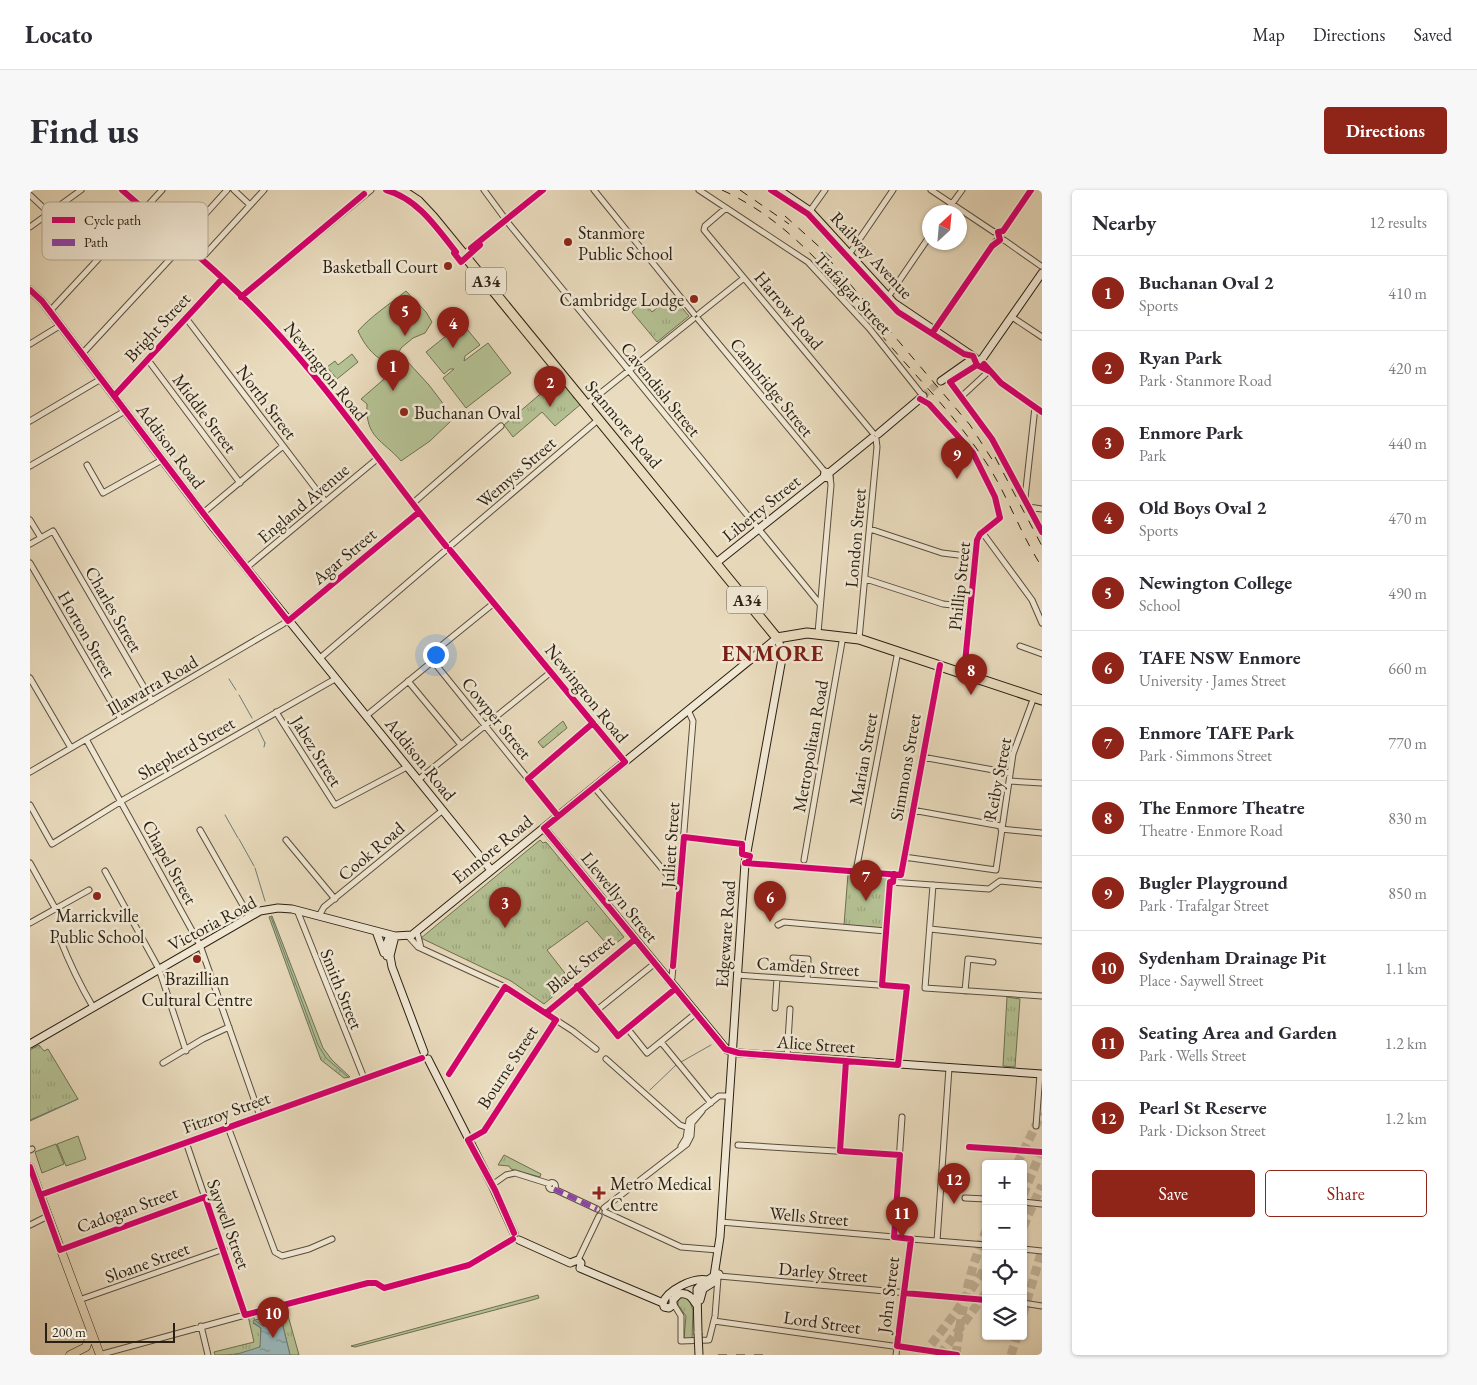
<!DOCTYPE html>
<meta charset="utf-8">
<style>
body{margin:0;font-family:"EB Garamond",serif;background:#f7f7f7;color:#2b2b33}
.controls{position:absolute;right:15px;bottom:15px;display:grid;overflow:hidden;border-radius:5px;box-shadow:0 1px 4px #0004}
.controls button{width:45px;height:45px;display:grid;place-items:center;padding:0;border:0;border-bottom:1px solid #e1e1e2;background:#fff;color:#2b2b33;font:25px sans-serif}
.compass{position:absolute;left:892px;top:15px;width:45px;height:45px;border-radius:50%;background:#fff;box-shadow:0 1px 4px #0004;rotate:26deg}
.scale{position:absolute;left:15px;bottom:12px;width:130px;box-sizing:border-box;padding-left:5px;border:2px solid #291f12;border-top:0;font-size:14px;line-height:18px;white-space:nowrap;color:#291f12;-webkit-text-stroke:4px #f1e8d4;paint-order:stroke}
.you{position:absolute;left:405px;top:464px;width:18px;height:18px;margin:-12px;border:4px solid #fff;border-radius:50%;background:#1a73e8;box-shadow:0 0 0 8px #1a73e833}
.badge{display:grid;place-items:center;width:32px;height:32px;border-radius:50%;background:#8f2418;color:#fff;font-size:16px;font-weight:700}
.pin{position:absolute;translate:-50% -41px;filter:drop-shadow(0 1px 2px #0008)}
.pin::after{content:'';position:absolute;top:26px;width:18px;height:15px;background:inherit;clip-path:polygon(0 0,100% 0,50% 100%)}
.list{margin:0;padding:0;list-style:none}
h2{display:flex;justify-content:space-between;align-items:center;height:65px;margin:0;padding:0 20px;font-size:21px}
h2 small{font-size:16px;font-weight:400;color:#7c7c81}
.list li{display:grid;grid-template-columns:32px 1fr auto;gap:15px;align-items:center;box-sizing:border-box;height:75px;padding:0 20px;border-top:1px solid #e1e1e2}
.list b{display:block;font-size:19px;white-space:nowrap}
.list p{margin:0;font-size:16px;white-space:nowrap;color:#7c7c81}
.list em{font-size:16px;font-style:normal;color:#7c7c81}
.actions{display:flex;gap:10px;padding:15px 20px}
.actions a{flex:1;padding:11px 0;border:1px solid #8f2418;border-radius:5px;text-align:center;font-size:18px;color:#8f2418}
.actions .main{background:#8f2418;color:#fff}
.icon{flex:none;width:28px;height:28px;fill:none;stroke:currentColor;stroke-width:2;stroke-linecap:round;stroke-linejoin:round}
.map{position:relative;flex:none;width:1012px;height:1165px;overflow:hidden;border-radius:5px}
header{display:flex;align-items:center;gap:30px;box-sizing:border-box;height:70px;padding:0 25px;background:#fff;border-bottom:1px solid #e1e1e2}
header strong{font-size:24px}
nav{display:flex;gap:28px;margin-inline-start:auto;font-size:18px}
.intro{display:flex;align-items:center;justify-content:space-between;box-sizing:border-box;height:120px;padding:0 30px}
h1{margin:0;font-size:35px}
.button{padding:12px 22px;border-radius:5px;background:#8f2418;color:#fff;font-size:18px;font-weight:700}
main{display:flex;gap:30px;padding:0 30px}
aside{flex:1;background:#fff;border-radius:5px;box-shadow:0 1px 4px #0004}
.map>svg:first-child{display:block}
.grass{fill:url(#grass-tufts);stroke:#6e7052}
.pitch{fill:#b4c193;stroke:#6e7052}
.water{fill:url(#water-ripples);stroke:#6d7b77}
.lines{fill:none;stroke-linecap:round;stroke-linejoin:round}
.stream{stroke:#6d7b77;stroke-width:1}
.secondary-tunnel{stroke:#c3b59b;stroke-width:7;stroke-dasharray:7 3.5;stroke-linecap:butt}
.highway-tunnel{stroke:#c3b59b;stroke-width:9;stroke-dasharray:9 4.5;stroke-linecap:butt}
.street-casing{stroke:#594e3d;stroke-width:7}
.secondary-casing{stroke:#291f12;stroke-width:9}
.primary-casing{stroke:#291f12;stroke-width:9}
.highway-casing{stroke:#291f12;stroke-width:11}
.street{stroke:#f1e8d4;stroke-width:5}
.secondary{stroke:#f1e8d4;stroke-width:7}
.primary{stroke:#e9dbbd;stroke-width:8}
.highway{stroke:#e9dbbd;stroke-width:9}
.rail{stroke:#291f12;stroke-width:1;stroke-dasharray:9 9;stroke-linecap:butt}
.secondary-bridge-casing{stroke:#291f12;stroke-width:9;stroke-linecap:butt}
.secondary-bridge{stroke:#f1e8d4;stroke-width:7}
.quiet{stroke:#8e44ad;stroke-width:5;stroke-dasharray:10 5;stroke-linecap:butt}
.cycleway-casing{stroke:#f1e8d4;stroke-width:9}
.cycleway{stroke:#d6006c;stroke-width:6}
.poi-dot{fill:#8f2418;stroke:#f1e8d4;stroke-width:2}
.labels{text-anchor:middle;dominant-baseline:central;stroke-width:5;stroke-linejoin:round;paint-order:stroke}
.shield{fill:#f1e8d4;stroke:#655b4c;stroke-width:1}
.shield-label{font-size:16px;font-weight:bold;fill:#291f12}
.poi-label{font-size:18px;fill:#291f12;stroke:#f1e8d4;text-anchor:start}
.street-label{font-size:18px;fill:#291f12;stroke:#f1e8d4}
.district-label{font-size:22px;font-weight:bold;letter-spacing:1px;fill:#7a1f14;stroke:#f1e8d4}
.key{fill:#f1e8d4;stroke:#b5ac9a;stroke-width:1}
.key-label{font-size:14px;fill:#291f12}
</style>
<header>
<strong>Locato</strong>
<nav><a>Map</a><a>Directions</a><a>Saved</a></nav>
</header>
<div class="intro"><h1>Find us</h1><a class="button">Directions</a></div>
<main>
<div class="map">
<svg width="1012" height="1165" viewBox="0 0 1012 1165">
<defs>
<pattern id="grass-tufts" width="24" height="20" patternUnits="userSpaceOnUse" patternTransform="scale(1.25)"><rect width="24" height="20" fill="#b4c193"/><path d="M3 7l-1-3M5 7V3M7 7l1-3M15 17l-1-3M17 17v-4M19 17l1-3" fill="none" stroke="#9ba57e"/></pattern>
<pattern id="water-ripples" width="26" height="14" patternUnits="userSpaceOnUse" patternTransform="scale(1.25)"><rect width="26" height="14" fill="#9bb9bb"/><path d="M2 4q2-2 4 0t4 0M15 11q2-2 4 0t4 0" fill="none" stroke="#7e9697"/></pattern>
</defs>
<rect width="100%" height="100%" fill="#e9dbbd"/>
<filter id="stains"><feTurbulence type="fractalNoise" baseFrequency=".004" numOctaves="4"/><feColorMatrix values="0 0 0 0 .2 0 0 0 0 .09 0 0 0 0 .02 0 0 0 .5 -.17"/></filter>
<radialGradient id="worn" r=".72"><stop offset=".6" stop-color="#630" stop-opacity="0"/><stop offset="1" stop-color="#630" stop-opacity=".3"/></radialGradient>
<path class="grass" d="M642,106L659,126L627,152L602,122L613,111L622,122Z
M529,188L551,214L525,236L512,222L483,247L474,235Z
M533,531L537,538L513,558L508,552Z
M510,650L513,653L516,652L521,658L594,747L580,758L557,731L517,760L541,791L514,814L481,791L391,748Z
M818,684L857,687L853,738L814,735Z
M242,726L293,858L302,870L320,887L314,888L291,870L239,727Z
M977,807L990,809L985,877L973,876Z
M9,855L14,861L18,859L48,909L0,931V860Z
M474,965L511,984L510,987L481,979L479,976L468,975Z
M508,1105L509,1108L499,1111L325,1157L321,1156Z
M648,1107H658L663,1120L662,1150L654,1148L656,1126L648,1115Z
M257,1122L269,1165H260L252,1132L233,1136L223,1133L231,1138C230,1144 232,1150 231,1154C228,1165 193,1165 185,1165L184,1162L224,1152L218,1126H223L225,1130Z"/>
<path class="pitch" d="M376,101L396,122L402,132L395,143L383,148L371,158L367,166L355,172C342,165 334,154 328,141C341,126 360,114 376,101Z
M432,133L450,155L435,166L434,171L458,153L481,183L436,218L413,188L424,179H420L414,184L396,162Z
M322,164L328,172L307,189L297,177L305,171L308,175Z
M376,170L399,195L424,228L400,251L371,271C353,250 335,248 337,214L331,209Z
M48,946L56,969L36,976L27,954Z
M26,954L34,974L12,983L5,962Z"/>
<path class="water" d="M224,1130L233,1136L252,1132L260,1165H204L230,1157L231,1138L223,1132Z"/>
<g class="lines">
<path class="stream" d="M199,489L206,500
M209,505L222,528
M228,539L235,553
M234,557L235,553
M195,625L208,648
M209,649L224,676
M225,678L235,711
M241,727L288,855L296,868L318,887
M651,872L681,855
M620,900L646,875
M0,930L48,909"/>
<path class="secondary-tunnel" d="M893,206L911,191"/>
<path class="highway-tunnel" d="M987,974L1012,923
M993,1005L1012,959
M993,1037L1012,995
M993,1124L1012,1060
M893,1165L926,1122L956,1077
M910,1165L956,1103
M926,1165C931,1123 939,1080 956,1041
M981,1165L987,1146"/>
<defs>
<path id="street" d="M92,0C141,43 193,85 238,133C303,202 356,282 416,356
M204,0L220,15
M454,0L479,34L790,414
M564,0L664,124
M669,0L778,72L839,138L893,206
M901,0L964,42L973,41L1001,0
M0,5L19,23
M696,18L675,36L674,40L843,243
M780,21L795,0
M916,22L932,0
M0,37L51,0
M151,51L197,0
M820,63L863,0
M434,64L513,0
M171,69L234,0
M211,107L341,0
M858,107L899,47
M20,121L132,0
M669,124L714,88
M982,127L1012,147
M156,128L295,311
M668,129L795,282
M904,140L966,51L974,50L1011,76
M0,154L31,135
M52,164L154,54
M118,170L210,293
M951,170L971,193L1012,222
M917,187L962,249L1012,342
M84,206L192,89
M931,207L959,181
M890,209L899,214L943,263L965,307L970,328L950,344L947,350L934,483
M557,214L663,129
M0,231L71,189
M57,275L73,303L132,270
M0,276L95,221
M995,308L1005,217
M382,314L471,236
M999,317L1012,319
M173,323L253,256
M0,330L11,348
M840,339L912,363L945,367
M952,342L1002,410L1012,433
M0,354L23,341L122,511
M420,356L569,229
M420,360L595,572
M0,373L91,529
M216,378L347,269
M836,389L913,414L941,417
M788,443L801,295L800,287
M829,449L847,257L846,249
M990,456L1012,464
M289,469L416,360
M403,471L528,626
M0,488L41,558
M378,491L431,555
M246,522L305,615L377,577
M336,526L403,471L411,456L464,413
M56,549L170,755L230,926
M892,567L980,583
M0,582L253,434L389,322
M388,590L521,482
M979,591L1012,593
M564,597L650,700
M0,615L22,654L93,610L305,489
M882,620L971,636
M971,639L1012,643
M170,640L219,726
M654,647L718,655
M256,650L305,709
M874,667L966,680L983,564L1004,507
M774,670L813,446
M0,673L25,718
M801,680L871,685L910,475
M75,681L129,779L156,861
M826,681L868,461
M903,695L895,798L1012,806
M267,720L334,888
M289,726L294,717L413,620
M0,733L59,700
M748,735L754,732L856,741
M900,739L1012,751
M387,742L391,758
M379,747L388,757L475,797L543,841L566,859
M30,749C39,772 50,795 63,817
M763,768L778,769L777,790
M707,785L877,797L868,875
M638,791L642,788L643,776L663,531L658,520
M852,795L860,692L959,699L970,691L1012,695
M547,796L588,846L645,799
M935,801L938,769L963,772
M745,818L747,788
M567,820L624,774
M516,823L604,750
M597,838L617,863L665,824
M631,852L681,913
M757,867L760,819
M576,869L650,935L656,937
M133,873L173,849L199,837
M419,884L475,797
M1006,936L1010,884
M198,937L245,1062L252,1066L279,1059L302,1049
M454,941L526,830
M708,955L870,965
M651,956L656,948L659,930L689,906H699
M939,957L1012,962
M0,960L2,959
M810,961L816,871
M518.5 996a3.5 3.5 0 1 1 7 0a3.5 3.5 0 1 1-7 0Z
M462,995L476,985L485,983L520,994
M524,999L567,1019
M10,1005L392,868
M935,1008L956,1009
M993,1012L1012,1014
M574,1018L657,954L661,946L662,933L672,921
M575,1022L651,1057L688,1060
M691,1032L864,1047L872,927
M0,1035L18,1026
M907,1051L919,878
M993,1059L1012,1061
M30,1060L175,1007
M548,1070L569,1026
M689,1086L956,1110
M354,1098L439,1075L483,1049
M49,1110L194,1059
M643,1113L651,1126V1151L679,1150L685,1126L688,1088
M993,1113L1012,1116
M684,1131L927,1165
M171,1136L178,1165
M69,1165L215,1125L156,952
M866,1165L881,1049L956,1055"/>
<path id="secondary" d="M749,0L780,21L864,113L944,167
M0,100L12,111L184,338L461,680
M911,191L938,172L942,173L952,169L1012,83
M848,244L893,206
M799,283V288L794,287L795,282L799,283L842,248
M686,373L794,287
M514,638L697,860L709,863L1012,884
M346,741L354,763
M365,746L360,766L362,777L394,862
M357,766L356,756L360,745
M0,854L230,721L248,718L262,719L365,746L382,745L747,448L753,463L715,673L690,1047L684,1086L672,1094L667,1099L668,1143
M398,869L462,995L484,1043
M489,1050L540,1073
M540,1073L548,1070L551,1073L550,1078
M550,1078L633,1113
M643,1110L649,1104C658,1102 662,1108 666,1114
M670,1110L673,1099L684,1092L689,1084
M633,1113C637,1100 664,1087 677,1090
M633,1113L634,1117L639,1118L643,1115V1110"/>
<path id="primary" d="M0,977L70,1165
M40,1165L56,1157L61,1143"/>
<path id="highway" d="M371,0L388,11L403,27L747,448L777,443L829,449L1012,510"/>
</defs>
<use href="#street" class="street-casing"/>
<use href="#secondary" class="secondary-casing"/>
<use href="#primary" class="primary-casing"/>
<use href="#highway" class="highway-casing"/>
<use href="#street" class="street"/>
<use href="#secondary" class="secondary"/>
<use href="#primary" class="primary"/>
<use href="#highway" class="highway"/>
<path class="rail" d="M692,0C768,35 811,98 863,159C896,197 931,233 959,277C979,309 991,345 1012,377
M710,0L759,34
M755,26L804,70
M797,67L940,235L965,274
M965,267L1012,356
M688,1165H739"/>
<defs>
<path id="secondary-bridge" d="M668,1143L669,1165"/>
</defs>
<use href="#secondary-bridge" class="secondary-bridge-casing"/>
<use href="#secondary-bridge" class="secondary-bridge"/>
<path class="quiet" d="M524,999L567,1019"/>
<defs>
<path id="cycleway" d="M92,0C141,43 193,85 238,133C303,202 356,282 416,356
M356,0C388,9 406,37 426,62L424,63L431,72L450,55L448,53
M741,0L778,24L868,122L934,164L943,166L947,175L959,181
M441,58L513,0
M0,100L12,111L173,323L258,431L389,322
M211,107L334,4
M903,142L962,56L970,50L968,42L973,41L1001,0
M954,174L971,193L1012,222
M947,175L920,192L962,249L1012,342
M84,206L192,89
M890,209L899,214L943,263L965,307L970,328L950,344L947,350L934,483
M420,360L595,572L514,638L695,859L709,863L868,875L877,797L852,795L860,692H863L864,684
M528,626L498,589L563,533
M715,673L871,685L910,475
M643,776L654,647L712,654V664L720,666L718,673
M547,796L588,846L645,799
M516,823L604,750
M816,871L810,961L870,965L864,1047L881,1049L867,1156L927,1165
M419,884L475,797L526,830L454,941L438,950L465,1000L484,1043
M939,957L1012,962
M0,977L30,1060L175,1007L215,1125L338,1093H346L354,1098L439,1075L483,1049
M10,1005L392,868
M874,1103L956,1110"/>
</defs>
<use href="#cycleway" class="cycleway-casing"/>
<use href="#cycleway" class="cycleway"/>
</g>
<g class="poi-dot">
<circle cx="538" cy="52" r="5"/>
<circle cx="418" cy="76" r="5"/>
<circle cx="664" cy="109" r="5"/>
<circle cx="374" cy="222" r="5"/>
<circle cx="67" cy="706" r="5"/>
<circle cx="167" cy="769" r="5"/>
<path d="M566.5 995.5h5v5h5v5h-5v5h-5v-5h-5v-5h5z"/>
</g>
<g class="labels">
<g class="shield">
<rect x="436" y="77.5" width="40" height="27" rx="4"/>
<rect x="697" y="396.5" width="40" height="27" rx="4"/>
</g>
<g class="shield-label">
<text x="456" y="91">A34</text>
<text x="717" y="410">A34</text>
</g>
<g class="poi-label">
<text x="548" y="42">Stanmore<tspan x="548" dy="21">Public School</tspan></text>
<text x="408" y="76" text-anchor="end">Basketball Court</text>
<text x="654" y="109" text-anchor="end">Cambridge Lodge</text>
<text x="384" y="222">Buchanan Oval</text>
<text x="67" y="725" text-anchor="middle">Marrickville<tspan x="67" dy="21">Public School</tspan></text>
<text x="167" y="788" text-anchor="middle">Brazillian<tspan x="167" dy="21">Cultural Centre</tspan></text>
<text x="580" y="993">Metro Medical<tspan x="580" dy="21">Centre</tspan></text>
</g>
<g class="street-label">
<text transform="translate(842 65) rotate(47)">Railway Avenue</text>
<text transform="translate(823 103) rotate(47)">Trafalgar Street</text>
<text transform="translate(759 120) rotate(50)">Harrow Road</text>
<text transform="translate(127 137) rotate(-47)">Bright Street</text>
<text transform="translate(296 181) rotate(51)">Newington Road</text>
<text transform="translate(742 197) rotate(51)">Cambridge Street</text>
<text transform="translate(631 199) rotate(51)">Cavendish Street</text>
<text transform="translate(237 212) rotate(53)">North Street</text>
<text transform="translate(175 223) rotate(53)">Middle Street</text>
<text transform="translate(594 234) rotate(50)">Stanmore Road</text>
<text transform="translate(141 256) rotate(53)">Addison Road</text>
<text transform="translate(486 282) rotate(-41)">Wemyss Street</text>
<text transform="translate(273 313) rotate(-40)">England Avenue</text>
<text transform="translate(731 318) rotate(-39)">Liberty Street</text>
<text transform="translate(825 348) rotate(-85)">London Street</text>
<text transform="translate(314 366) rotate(-40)">Agar Street</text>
<text transform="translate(929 396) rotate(-84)">Phillip Street</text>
<text transform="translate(84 419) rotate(60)">Charles Street</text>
<text transform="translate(57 444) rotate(60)">Horton Street</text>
<text transform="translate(122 495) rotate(-30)">Illawarra Road</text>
<text transform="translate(557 503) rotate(51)">Newington Road</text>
<text transform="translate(467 528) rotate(51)">Cowper Street</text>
<text transform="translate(780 556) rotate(-80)">Metropolitan Road</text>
<text transform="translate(156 558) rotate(-30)">Shepherd Street</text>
<text transform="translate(287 561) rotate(58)">Jabez Street</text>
<text transform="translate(391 569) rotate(51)">Addison Road</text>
<text transform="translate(833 569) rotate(-80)">Marian Street</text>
<text transform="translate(875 577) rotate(-80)">Simmons Street</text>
<text transform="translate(967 589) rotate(-79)">Reiby Street</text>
<text transform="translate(640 655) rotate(-86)">Juliett Street</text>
<text transform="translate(462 659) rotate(-39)">Enmore Road</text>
<text transform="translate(341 661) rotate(-40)">Cook Road</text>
<text transform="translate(140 672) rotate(61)">Chapel Street</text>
<text transform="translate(590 707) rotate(51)">Llewellyn Street</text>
<text transform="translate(182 733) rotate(-28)">Victoria Road</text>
<text transform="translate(695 744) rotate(-86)">Edgeware Road</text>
<text transform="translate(550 774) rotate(-39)">Black Street</text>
<text transform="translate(778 776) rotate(4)">Camden Street</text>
<text transform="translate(312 799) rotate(68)">Smith Street</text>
<text transform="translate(786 854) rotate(4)">Alice Street</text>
<text transform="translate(477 877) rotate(-57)">Bourne Street</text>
<text transform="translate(196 922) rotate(-20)">Fitzroy Street</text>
<text transform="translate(97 1019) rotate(-20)">Cadogan Street</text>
<text transform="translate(779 1026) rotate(5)">Wells Street</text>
<text transform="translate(199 1034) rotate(70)">Saywell Street</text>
<text transform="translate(117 1072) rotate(-20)">Sloane Street</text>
<text transform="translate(793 1082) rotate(5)">Darley Street</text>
<text transform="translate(858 1105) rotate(-83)">John Street</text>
<text transform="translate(792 1132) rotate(8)">Lord Street</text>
</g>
<g class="district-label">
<text x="743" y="463">ENMORE</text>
</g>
</g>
<rect x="12" y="12" width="166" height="58" rx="8" class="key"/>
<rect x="22" y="27" width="23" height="6" fill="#d6006c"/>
<rect x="22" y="49" width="23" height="7" fill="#8e44ad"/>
<g class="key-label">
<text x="54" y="35">Cycle path</text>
<text x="54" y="57">Path</text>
</g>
<rect width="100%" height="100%" filter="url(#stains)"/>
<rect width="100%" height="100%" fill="url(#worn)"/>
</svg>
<div class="controls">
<button>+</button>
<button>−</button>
<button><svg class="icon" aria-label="locate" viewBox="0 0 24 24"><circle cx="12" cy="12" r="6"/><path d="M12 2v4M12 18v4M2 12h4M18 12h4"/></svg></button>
<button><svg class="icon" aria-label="layers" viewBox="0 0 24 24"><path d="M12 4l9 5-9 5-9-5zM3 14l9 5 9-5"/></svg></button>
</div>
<svg class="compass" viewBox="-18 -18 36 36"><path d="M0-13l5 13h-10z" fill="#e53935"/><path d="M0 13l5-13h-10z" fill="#7c7c81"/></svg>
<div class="scale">200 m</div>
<div class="you"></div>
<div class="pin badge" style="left:363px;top:201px">1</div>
<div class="pin badge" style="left:520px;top:217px">2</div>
<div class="pin badge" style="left:475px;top:738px">3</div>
<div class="pin badge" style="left:423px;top:158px">4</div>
<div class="pin badge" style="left:375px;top:146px">5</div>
<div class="pin badge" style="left:740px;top:732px">6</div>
<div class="pin badge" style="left:836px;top:711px">7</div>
<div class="pin badge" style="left:941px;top:505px">8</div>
<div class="pin badge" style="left:927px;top:289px">9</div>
<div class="pin badge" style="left:243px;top:1148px">10</div>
<div class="pin badge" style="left:872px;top:1048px">11</div>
<div class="pin badge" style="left:924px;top:1014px">12</div>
</div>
<aside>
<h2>Nearby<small>12 results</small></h2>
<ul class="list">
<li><span class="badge">1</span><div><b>Buchanan Oval 2</b><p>Sports</p></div><em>410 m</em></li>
<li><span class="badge">2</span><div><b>Ryan Park</b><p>Park · Stanmore Road</p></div><em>420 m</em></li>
<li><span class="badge">3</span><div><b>Enmore Park</b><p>Park</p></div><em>440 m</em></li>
<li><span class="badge">4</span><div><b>Old Boys Oval 2</b><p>Sports</p></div><em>470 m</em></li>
<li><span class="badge">5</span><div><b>Newington College</b><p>School</p></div><em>490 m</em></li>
<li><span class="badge">6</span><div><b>TAFE NSW Enmore</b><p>University · James Street</p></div><em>660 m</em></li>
<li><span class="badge">7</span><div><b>Enmore TAFE Park</b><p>Park · Simmons Street</p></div><em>770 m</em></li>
<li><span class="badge">8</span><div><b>The Enmore Theatre</b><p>Theatre · Enmore Road</p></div><em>830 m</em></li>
<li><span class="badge">9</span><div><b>Bugler Playground</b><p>Park · Trafalgar Street</p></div><em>850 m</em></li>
<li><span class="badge">10</span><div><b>Sydenham Drainage Pit</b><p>Place · Saywell Street</p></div><em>1.1 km</em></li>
<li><span class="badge">11</span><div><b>Seating Area and Garden</b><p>Park · Wells Street</p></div><em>1.2 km</em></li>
<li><span class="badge">12</span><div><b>Pearl St Reserve</b><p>Park · Dickson Street</p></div><em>1.2 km</em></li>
</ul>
<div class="actions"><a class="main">Save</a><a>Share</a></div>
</aside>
</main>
